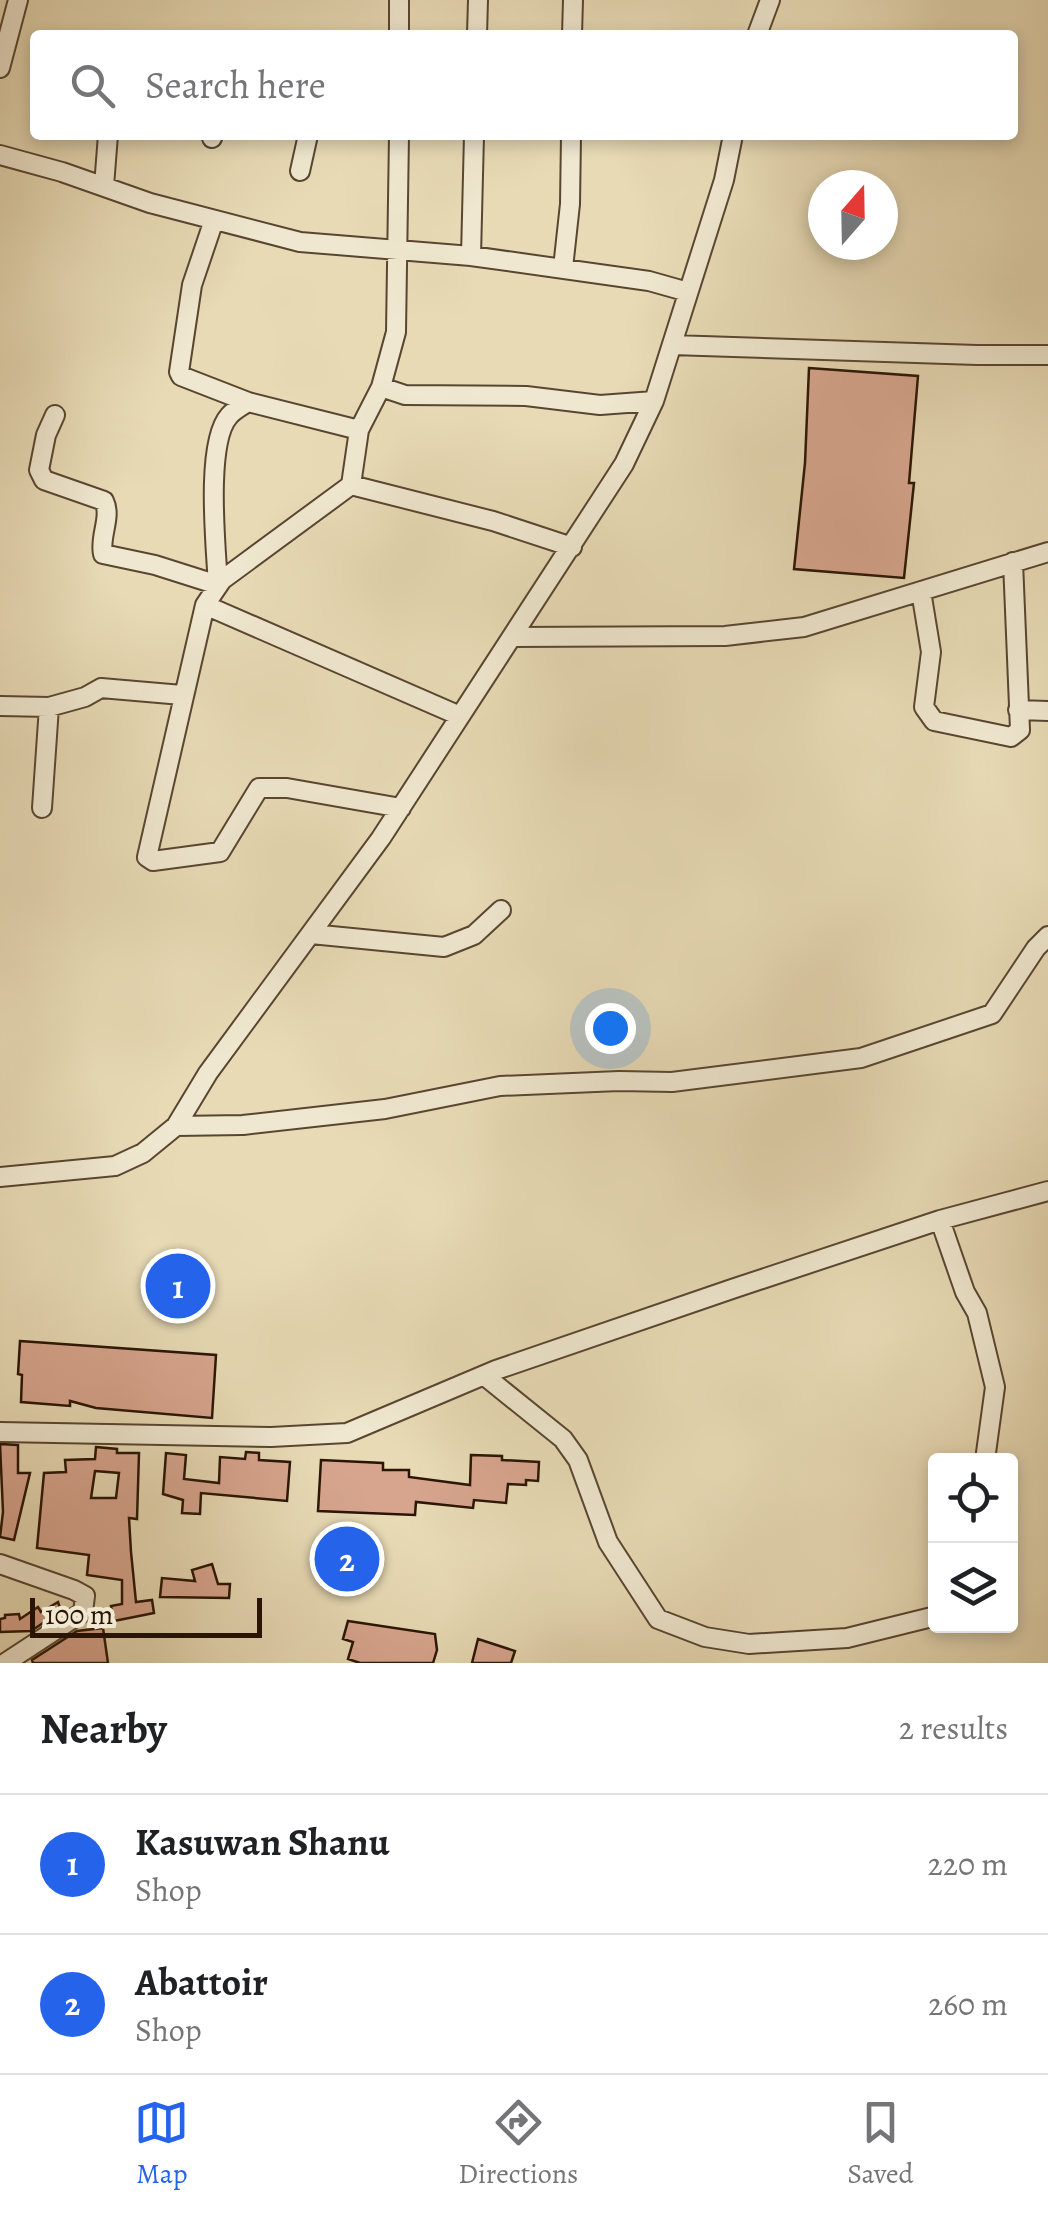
<!DOCTYPE html>
<style>
body{margin:0;font-family:Alegreya,serif;background:#f2f2f2;color:#202124}
.controls{position:absolute;right:30px;bottom:30px;display:grid;overflow:hidden;border-radius:10px;box-shadow:0 5px 15px #0003}
.controls button{width:90px;height:90px;display:grid;place-items:center;padding:0;border:0;border-bottom:2px solid #e0e0e0;background:#fff;color:#202124;font:50px sans-serif}
.compass{position:absolute;left:808px;top:170px;width:90px;height:90px;border-radius:50%;background:#fff;box-shadow:0 5px 15px #0003;rotate:20deg}
.scale{position:absolute;left:30px;bottom:25px;width:232px;box-sizing:border-box;padding-left:10px;border:5px solid #2a1505;border-top:0;font-size:28px;line-height:35px;white-space:nowrap;color:#2a1505;-webkit-text-stroke:8px #efe7cf;paint-order:stroke}
.you{position:absolute;left:610px;top:1028px;width:35px;height:35px;margin:-25px;border:8px solid #fff;border-radius:50%;background:#1a73e8;box-shadow:0 0 0 15px #1a73e833}
.badge{display:grid;place-items:center;width:65px;height:65px;border-radius:50%;background:#2563eb;color:#fff;font-size:32px;font-weight:700}
.pin{position:absolute;translate:-50% -50%;border:5px solid #fff;box-shadow:0 2px 10px #0006}
.list{margin:0;padding:0;list-style:none}
h2{display:flex;justify-content:space-between;align-items:center;height:130px;margin:0;padding:0 40px;font-size:42px}
h2 small{font-size:32px;font-weight:400;color:#757577}
.list li{display:grid;grid-template-columns:65px 1fr auto;gap:30px;align-items:center;box-sizing:border-box;height:140px;padding:0 40px;border-top:2px solid #e0e0e0}
.list b{display:block;font-size:38px;white-space:nowrap}
.list p{margin:0;font-size:32px;white-space:nowrap;color:#757577}
.list em{font-size:32px;font-style:normal;color:#757577}
.icon{flex:none;width:55px;height:55px;fill:none;stroke:currentColor;stroke-width:2;stroke-linecap:round;stroke-linejoin:round}
.map{position:relative;flex:none;width:1048px;height:1663px;overflow:hidden}
.search{position:absolute;background:#fff;box-shadow:0 5px 15px #0003;left:30px;right:30px;top:30px;height:110px;display:flex;align-items:center;gap:25px;box-sizing:border-box;padding:0 35px;border-radius:10px;color:#757577;font-size:38px}
.sheet{height:410px;background:#fff}
nav{display:flex;justify-content:space-around;align-items:center;box-sizing:border-box;height:140px;border-top:2px solid #e0e0e0;background:#fff;font-size:28px;color:#757577}
nav a{display:grid;justify-items:center;gap:5px}
nav .on{color:#2563eb}
.map>svg:first-child{display:block}
.building{fill:#d7a58e;stroke:#2a1505;stroke-width:2.5;fill-rule:evenodd}
.lines{fill:none;stroke-linecap:round;stroke-linejoin:round}
.street-casing{stroke:#594631;stroke-width:22}
.street{stroke:#efe7cf;stroke-width:18}
</style>
<div class="map">
<svg width="1048" height="1663" viewBox="0 0 1048 1663">
<rect width="100%" height="100%" fill="#e7dab5"/>
<filter id="stains"><feTurbulence type="fractalNoise" baseFrequency=".002" numOctaves="4"/><feColorMatrix values="0 0 0 0 .2 0 0 0 0 .09 0 0 0 0 .02 0 0 0 .5 -.17"/></filter>
<radialGradient id="worn" r=".72"><stop offset=".6" stop-color="#630" stop-opacity="0"/><stop offset="1" stop-color="#630" stop-opacity=".3"/></radialGradient>
<path class="building" d="M809,368L918,376L909,483H914L904,578L794,569L805,463Z
M20,1341L216,1355L212,1418L96,1408L70,1401V1406L21,1402L22,1375L18,1374Z
M0,1444L18,1445V1473H30L14,1540L0,1537L3,1512Z
M96,1447L117,1449V1453H139L137,1519L129,1518L131,1552L136,1602L152,1600L154,1613L114,1621L111,1606L122,1604V1580L87,1575L89,1555L37,1548L44,1473L66,1472L65,1460L95,1459ZM95,1471L119,1473L116,1498H91Z
M246,1452L259,1453V1460L290,1462L287,1501L201,1493L200,1514L182,1513L183,1500L163,1494L166,1453L186,1455L184,1479L219,1483L220,1457L245,1459Z
M471,1455L502,1456V1460L539,1462L538,1481L526,1480V1485L508,1484L506,1503L474,1500L473,1508L416,1502L415,1515L318,1511L321,1460L383,1463V1470H409V1477L470,1485Z
M212,1564L218,1584H230L229,1598L160,1597L162,1578L195,1581L192,1570Z
M58,1602L61,1611L31,1631L0,1632V1619L5,1618V1615L19,1614L20,1619L38,1607L41,1612Z
M348,1621L435,1634L437,1650L433,1663H360L348,1659L353,1642L343,1639Z
M103,1628L108,1663H33L32,1660L77,1631Z
M478,1639L515,1651L511,1663H472Z"/>
<g class="lines">
<defs>
<path id="street" d="M399,0V35
M477,35L478,0
M572,35L573,0
M757,35L770,0
M0,68L18,0
M399,135L396,332L381,387L359,430L351,485L222,580L205,605L147,857L153,861L220,852L259,788H287L401,808
M212,138L213,135
M0,155L62,172L150,203L300,242L471,256L649,281L688,292
M300,171L308,135
M104,186L108,135
M214,220L192,285L179,372L181,376L248,402L359,430
M471,256L474,135
M563,268L570,204L571,135
M672,345L977,355H1048
M381,387L405,395L526,396L600,405L654,401
M55,415L46,435L39,470L44,480L104,501C112,517 99,537 103,554L155,565L218,585C216,548 205,443 229,416C234,410 242,406 248,402
M351,485L493,521L572,547
M921,591L931,652L924,707L934,721L1011,737L1020,730L1013,562
M205,605L460,716
M512,637L725,636L804,627L1048,552
M0,706L49,707L85,697L101,688L182,695
M1018,710L1048,711
M42,808L49,707
M311,934L444,947L474,935L501,910
M176,1126L243,1125L385,1109L500,1086L619,1081L672,1082L861,1058L992,1014L1036,948L1048,936
M0,1177L115,1166L143,1153L176,1126L208,1073L381,838L624,464L654,401L724,180L733,135
M940,1220L965,1292L977,1313L995,1387L985,1460
M486,1377L563,1439L578,1460L608,1542L658,1619L705,1637L749,1644L847,1638L936,1616
M0,1432L271,1437L347,1433L496,1370L732,1289L940,1220L1048,1191
M0,1564L74,1590L85,1596L83,1612L5,1663"/>
</defs>
<use href="#street" class="street-casing"/>
<use href="#street" class="street"/>
</g>
<rect width="100%" height="100%" filter="url(#stains)"/>
<rect width="100%" height="100%" fill="url(#worn)"/>
</svg>
<div class="controls">
<button><svg class="icon" aria-label="locate" viewBox="0 0 24 24"><circle cx="12" cy="12" r="6"/><path d="M12 2v4M12 18v4M2 12h4M18 12h4"/></svg></button>
<button><svg class="icon" aria-label="layers" viewBox="0 0 24 24"><path d="M12 4l9 5-9 5-9-5zM3 14l9 5 9-5"/></svg></button>
</div>
<svg class="compass" viewBox="-18 -18 36 36"><path d="M0-13l5 13h-10z" fill="#e53935"/><path d="M0 13l5-13h-10z" fill="#757577"/></svg>
<div class="scale">100 m</div>
<div class="you"></div>
<div class="pin badge" style="left:178px;top:1286px">1</div>
<div class="pin badge" style="left:347px;top:1559px">2</div>
<div class="search"><svg class="icon" aria-label="search" viewBox="0 0 24 24"><circle cx="10" cy="10" r="6"/><path d="M15 15l6 6"/></svg>Search here</div>
</div>
<section class="sheet">
<h2>Nearby<small>2 results</small></h2>
<ul class="list">
<li><span class="badge">1</span><div><b>Kasuwan Shanu</b><p>Shop</p></div><em>220 m</em></li>
<li><span class="badge">2</span><div><b>Abattoir</b><p>Shop</p></div><em>260 m</em></li>
</ul>
</section>
<nav>
<a class="on"><svg class="icon" aria-label="map" viewBox="0 0 24 24"><path d="M3 6l6-2 6 2 6-2v14l-6 2-6-2-6 2zM9 4v14M15 6v14"/></svg>Map</a>
<a><svg class="icon" aria-label="directions" viewBox="0 0 24 24"><path d="M12 3l9 9-9 9-9-9zM9 14v-3h6M13 9l2 2-2 2"/></svg>Directions</a>
<a><svg class="icon" aria-label="saved" viewBox="0 0 24 24"><path d="M7 4h10v16l-5-4-5 4z"/></svg>Saved</a>
</nav>
